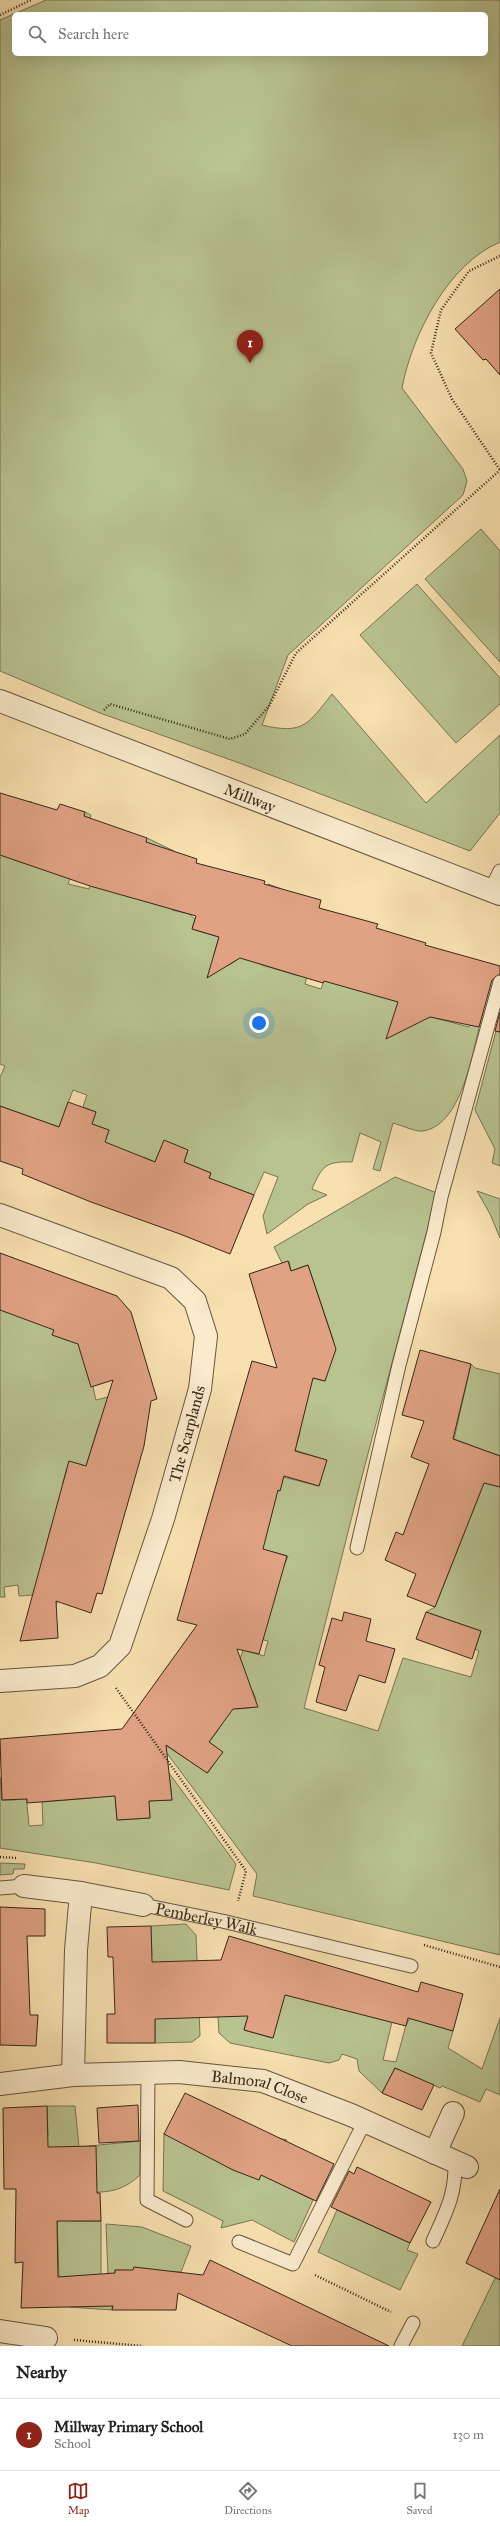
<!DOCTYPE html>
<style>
body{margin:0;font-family:"IM FELL Great Primer",serif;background:#f6f6f6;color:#222}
.you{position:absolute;left:259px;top:1023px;width:14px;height:14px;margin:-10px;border:3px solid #fff;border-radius:50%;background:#1a73e8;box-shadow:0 0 0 6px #1a73e833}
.badge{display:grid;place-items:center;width:26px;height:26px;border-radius:50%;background:#8f2418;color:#fff;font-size:13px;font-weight:700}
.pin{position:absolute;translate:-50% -33px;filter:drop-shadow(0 1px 2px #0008)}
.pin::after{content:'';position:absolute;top:21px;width:14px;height:12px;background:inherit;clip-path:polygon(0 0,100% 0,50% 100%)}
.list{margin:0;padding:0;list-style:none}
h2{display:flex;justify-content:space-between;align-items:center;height:52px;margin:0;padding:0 16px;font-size:17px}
h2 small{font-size:13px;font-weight:400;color:#767676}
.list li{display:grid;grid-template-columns:26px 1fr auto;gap:12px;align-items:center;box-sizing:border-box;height:72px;padding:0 16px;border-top:1px solid #e0e0e0}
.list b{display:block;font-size:15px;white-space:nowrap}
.list p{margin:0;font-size:13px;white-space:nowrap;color:#767676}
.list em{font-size:13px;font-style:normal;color:#767676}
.icon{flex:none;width:22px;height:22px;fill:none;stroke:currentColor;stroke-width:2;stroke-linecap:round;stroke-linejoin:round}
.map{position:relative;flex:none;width:500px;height:2346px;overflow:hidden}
.search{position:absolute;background:#fff;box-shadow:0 4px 16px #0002;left:12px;right:12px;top:12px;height:44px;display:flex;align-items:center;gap:10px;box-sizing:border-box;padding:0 14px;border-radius:6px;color:#767676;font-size:15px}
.sheet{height:124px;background:#fff}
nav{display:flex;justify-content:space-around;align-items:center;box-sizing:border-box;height:56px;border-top:1px solid #e0e0e0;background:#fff;font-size:11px;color:#767676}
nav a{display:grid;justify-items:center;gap:2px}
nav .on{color:#8f2418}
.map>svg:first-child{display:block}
.green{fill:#b8c390;stroke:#777554}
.building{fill:#e0a283;stroke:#362717}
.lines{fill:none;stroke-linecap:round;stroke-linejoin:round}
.service-casing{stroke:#66553d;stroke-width:15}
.minor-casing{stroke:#66553d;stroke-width:24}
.path{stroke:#362717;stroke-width:2.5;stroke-dasharray:1 2;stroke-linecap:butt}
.service{stroke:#faebcc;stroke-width:13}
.minor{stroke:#faebcc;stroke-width:22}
.labels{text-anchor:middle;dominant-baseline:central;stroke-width:3;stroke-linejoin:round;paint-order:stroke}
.street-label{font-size:16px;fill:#362717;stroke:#faebcc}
</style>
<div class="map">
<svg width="500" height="2346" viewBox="0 0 500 2346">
<rect width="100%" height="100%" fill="#f8e0b0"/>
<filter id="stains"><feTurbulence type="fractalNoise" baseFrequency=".005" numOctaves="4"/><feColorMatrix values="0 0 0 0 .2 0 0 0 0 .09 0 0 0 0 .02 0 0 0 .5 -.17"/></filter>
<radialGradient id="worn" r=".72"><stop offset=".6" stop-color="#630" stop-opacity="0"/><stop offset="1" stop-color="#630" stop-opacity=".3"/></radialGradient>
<path class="green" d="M46,0H500V242C448,264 412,335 402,388L463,469L467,481L463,495L288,655L262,725C304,735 308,724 332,694L426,803L500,735V813L470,851L242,764L100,713L0,671V20L14,14V54H486V14H14Z
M481,529L500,551V662L425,579Z
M417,584L500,678V704L456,743L360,635Z
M21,801L32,802L14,860L39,868L71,856L85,812L91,815L68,884L89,889L91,884L128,896L147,838L174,851L176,898L172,910L189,914L195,919L192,929L219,937L214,954L219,962L229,965L237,960L244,937L256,931L268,884L284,890L262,965L299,976L304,958L311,961L305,984L321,989L324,981L424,985L435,1018L469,1027L475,1009L483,1011C474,1044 464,1125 423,1131C415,1132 401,1125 393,1123L380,1171L373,1169L381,1142L360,1133L352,1162C326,1161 322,1166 312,1189L327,1195L308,1204L267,1234L263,1216L278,1177L264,1172L254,1195L241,1190L204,1192L211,1173L184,1162L188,1150L164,1141L155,1162L144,1157L141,1165L102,1151L109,1130L92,1124L96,1112L83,1107L87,1095L73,1090L59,1127L0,1106V1077L5,1066L0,1064V859Z
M496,1031L500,1032V1166L492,1163L495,1149L475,1110Z
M395,1177L437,1193L360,1484L304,1708L378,1731L403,1658L471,1677L479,1651L475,1649L481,1631L426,1612L435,1607L484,1483L500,1487V1955L253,1896L257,1874L163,1748L165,1745L208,1773L222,1752L209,1742L219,1729L208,1688L237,1709L249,1708L256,1699L253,1692L234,1679L243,1650L264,1656L268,1641L238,1634L283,1568L288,1556L261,1549L266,1488L279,1491L283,1477L319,1486L326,1460L295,1450L300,1433L294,1432L313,1378L325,1381L333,1339L308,1265L291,1271L289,1261L282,1263L274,1247Z
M477,1191L500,1199V1238L490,1214Z
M0,1310L57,1323L53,1335L66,1340L80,1331L96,1400L112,1396L116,1429L99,1424L86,1466L69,1461L63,1482L64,1531L51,1527L46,1547L58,1601L56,1605L47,1594L19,1596L18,1585L4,1587L5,1597H0Z
M471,1364L475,1368L500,1374V1456L454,1439Z
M169,1773L236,1864L229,1890L96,1863L0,1848V1777L2,1800H15L26,1794L29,1826L43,1825L42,1802L91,1798L114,1781L117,1820L150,1818L149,1801L172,1800Z
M0,1863L25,1864L24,1869H14L13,1874L0,1875Z
M186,1924L196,1935L200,2036L192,2042L155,2043V2014L141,1957L152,1956L151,1926Z
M212,1989L252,2000L244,2030L272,2038L284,1994L392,2022L383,2060L396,2062L406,2025L410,2018L453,2031L448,2048L482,2069L500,2018V2095L486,2089L480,2102L442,2086L440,2088L395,2068L382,2093L359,2071L357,2059L342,2054L339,2060L329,2063L230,2043L219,2033L218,2017H213Z
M47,2106H75L79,2147L140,2141V2175C123,2191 108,2193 85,2192L72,2221H101V2276H108L106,2224L142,2227L191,2246L181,2272L115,2270L112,2310L69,2307L59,2277L56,2190L24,2137L48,2136Z
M164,2133L233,2170L278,2138L287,2140L268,2178L313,2200L294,2242L252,2220L221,2228L223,2221L163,2191Z
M337,2210L410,2243L407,2250L418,2254L400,2290L318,2252Z
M500,2268V2346H462Z"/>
<path class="building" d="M500,289V375L486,359L483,360L455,329Z
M0,793L57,810L60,804L85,812L84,816L147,838L146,842L197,859L196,863L265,881L264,884L321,900L319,908L378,924L376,928L426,943L425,945L500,966V974L492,980L479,1027L430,1017L386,1039L398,1002L324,981L323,983L240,958L207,978L219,937L192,929L196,916L90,886L0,855Z
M500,1012V1032L495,1031Z
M68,1102L96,1112L92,1124L109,1130L105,1142L155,1162L164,1140L188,1150L184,1162L211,1173L209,1178L254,1195L230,1254L180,1234L91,1202L22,1174L23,1169L0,1161V1106L59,1127Z
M0,1253L117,1296L131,1312L157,1399L151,1401L144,1446L102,1594L97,1593L91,1613L56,1601L58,1638L20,1641L69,1461L86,1466L113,1380L91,1387L78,1344L52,1335L54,1330L0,1310Z
M288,1261L291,1271L308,1265L336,1349L325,1381L313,1378L295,1451L327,1460L319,1486L284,1476L280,1491L278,1490L263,1549L287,1556L259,1654L237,1649L258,1707L233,1709L209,1742L223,1752L207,1773L166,1745L172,1800L149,1801L150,1818L117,1820L115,1796L27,1803V1799L2,1800L0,1739L122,1729L197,1625L177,1620L252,1361L277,1368L249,1274Z
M420,1350L471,1364L453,1439L500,1456V1487L484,1483L435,1607L407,1596L416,1574L385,1560L396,1532L403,1535L429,1464L411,1457L424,1421L402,1415Z
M344,1612L371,1619L366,1641L395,1649L385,1683L359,1675L346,1711L316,1702L325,1667L319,1665L332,1618L342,1621Z
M426,1612L481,1631L472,1659L416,1639Z
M0,1907L45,1909V1936H27L30,2015H38L36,2046L0,2045Z
M151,1926L152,1962L221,1960L229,1936L418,1992L421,1982L463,1994L453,2031L408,2018L406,2026L285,1995L273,2038L244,2030L248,2016L155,2019V2043H107V2014H115L113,1957H108L107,1927Z
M395,2068L434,2085L422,2110L382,2093Z
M185,2093L334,2164L316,2201L261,2175L259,2180L233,2170L164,2134Z
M138,2105L139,2141L99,2143L97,2108Z
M47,2106L48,2147L96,2146L97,2193H100L101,2221H57L58,2277L115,2273V2270H133L134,2267L203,2275L210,2260L389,2346H292L178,2293L176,2310H112L113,2306L21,2308L23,2262L15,2263L16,2189H4L3,2108Z
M357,2167L431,2202L410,2243L331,2207L349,2171L354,2174Z
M500,2189V2280L466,2263Z"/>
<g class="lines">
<defs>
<g id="service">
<path d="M490,891L500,871"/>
<path d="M357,1548L399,1365L434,1232L441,1197L500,982"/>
<path d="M0,1888L24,1886"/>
<path id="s1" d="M143,1905L222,1921L411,1966"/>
<path d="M148,2073L147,2200L186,2220"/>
<path d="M433,2241C446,2212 456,2194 455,2162"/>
<path d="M239,2242L293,2264L365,2121"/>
<path d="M401,2346L413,2323"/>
</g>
<g id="minor">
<path id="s2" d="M0,701L500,894"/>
<path d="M0,1215L171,1278L195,1301L206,1336L200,1389L163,1519L120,1646L100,1666L75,1676L0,1681"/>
<path d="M24,1886L81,1893L143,1905"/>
<path d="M73,2075L76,1950L81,1893"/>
<path id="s3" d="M0,2084L73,2075L179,2072L263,2081L351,2115L467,2167"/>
<path d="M435,2153L453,2113"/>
<path d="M0,2331L46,2338"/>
</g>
</defs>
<use href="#service" class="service-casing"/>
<use href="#minor" class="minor-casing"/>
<path class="path" d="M0,15L31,0
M500,256L469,271L441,310L431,353L452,399L500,470
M104,710L110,704L230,739L245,734L269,706L296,653L500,470
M116,1688L246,1871L238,1901
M0,1857L17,1858
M424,1945L500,1967
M315,2275L391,2312
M74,2340L143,2346"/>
<use href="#service" class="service"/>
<use href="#minor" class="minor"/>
</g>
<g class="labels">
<g class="street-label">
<text stroke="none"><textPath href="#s2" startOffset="268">Millway</textPath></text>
<text transform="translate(187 1434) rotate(-75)">The Scarplands</text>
<text stroke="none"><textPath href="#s1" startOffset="65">Pemberley Walk</textPath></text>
<text stroke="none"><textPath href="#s3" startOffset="262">Balmoral Close</textPath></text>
</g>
</g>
<rect width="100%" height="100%" filter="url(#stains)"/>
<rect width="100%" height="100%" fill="url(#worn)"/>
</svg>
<div class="you"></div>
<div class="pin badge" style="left:250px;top:363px">1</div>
<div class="search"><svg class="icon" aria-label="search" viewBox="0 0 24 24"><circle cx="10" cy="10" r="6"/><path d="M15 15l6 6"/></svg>Search here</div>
</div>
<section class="sheet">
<h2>Nearby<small></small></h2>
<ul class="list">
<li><span class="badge">1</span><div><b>Millway Primary School</b><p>School</p></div><em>130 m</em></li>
</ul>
</section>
<nav>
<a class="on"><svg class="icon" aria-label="map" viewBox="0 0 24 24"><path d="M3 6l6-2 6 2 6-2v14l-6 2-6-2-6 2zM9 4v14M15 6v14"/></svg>Map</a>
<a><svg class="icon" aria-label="directions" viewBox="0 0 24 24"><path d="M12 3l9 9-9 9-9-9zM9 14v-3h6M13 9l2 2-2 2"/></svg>Directions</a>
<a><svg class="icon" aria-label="saved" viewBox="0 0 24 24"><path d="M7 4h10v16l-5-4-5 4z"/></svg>Saved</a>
</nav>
